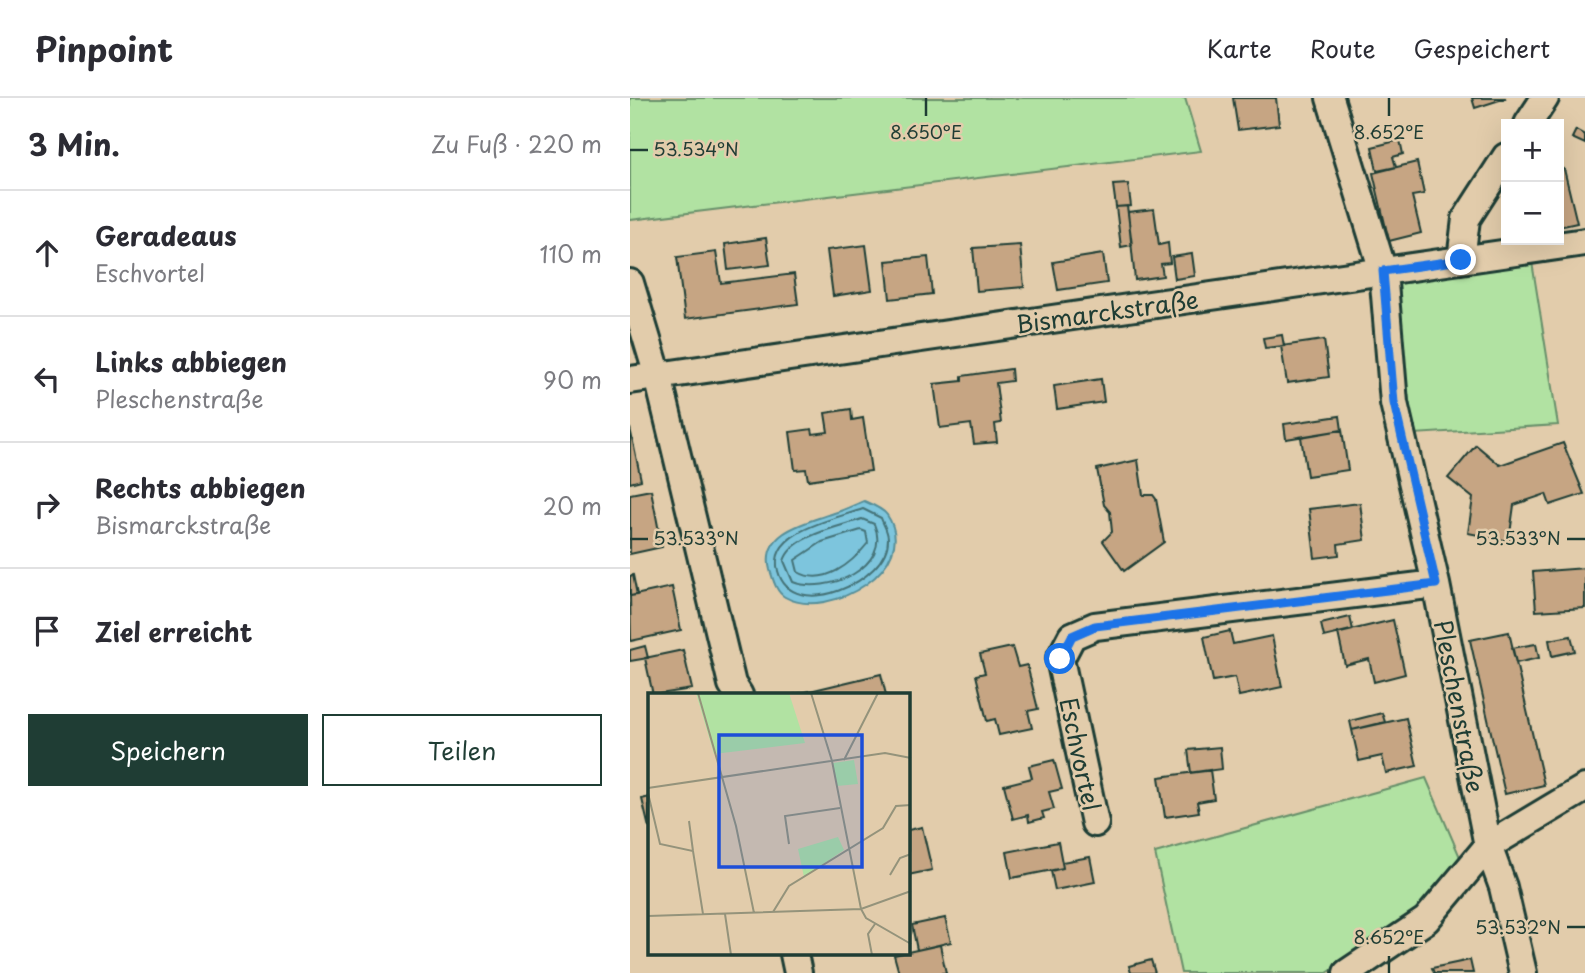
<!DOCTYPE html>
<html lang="de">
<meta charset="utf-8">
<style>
body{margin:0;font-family:"Playpen Sans",sans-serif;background:#f2f2f3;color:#2b2b33}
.controls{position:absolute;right:21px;top:21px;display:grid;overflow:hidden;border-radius:0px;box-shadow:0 7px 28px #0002}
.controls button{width:63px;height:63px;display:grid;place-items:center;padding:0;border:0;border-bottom:2px solid #e1e1e2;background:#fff;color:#2b2b33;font:35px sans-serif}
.stop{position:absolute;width:21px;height:21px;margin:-16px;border:5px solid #1a73e8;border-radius:50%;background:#fff}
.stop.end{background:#1a73e8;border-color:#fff;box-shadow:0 2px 7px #0008}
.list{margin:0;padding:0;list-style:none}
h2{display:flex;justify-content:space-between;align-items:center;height:91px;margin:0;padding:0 28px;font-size:30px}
h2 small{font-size:23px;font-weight:400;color:#7c7c81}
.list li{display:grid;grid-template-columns:46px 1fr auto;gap:21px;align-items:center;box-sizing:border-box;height:126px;padding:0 28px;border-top:2px solid #e1e1e2}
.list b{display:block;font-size:26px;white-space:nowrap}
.list p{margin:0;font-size:23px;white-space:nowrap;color:#7c7c81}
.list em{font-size:23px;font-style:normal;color:#7c7c81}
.actions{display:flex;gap:14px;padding:21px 28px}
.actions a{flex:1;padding:16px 0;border:2px solid #1f3d34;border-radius:0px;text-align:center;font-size:24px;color:#1f3d34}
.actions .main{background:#1f3d34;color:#fff}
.icon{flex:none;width:38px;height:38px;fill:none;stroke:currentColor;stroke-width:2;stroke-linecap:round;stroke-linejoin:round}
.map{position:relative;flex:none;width:955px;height:875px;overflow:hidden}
header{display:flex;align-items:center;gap:42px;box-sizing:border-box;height:98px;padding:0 35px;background:#fff;border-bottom:2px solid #e1e1e2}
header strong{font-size:33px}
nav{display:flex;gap:38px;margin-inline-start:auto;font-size:24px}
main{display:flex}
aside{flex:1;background:#fff}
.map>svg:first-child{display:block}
.green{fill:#b1e2a2;stroke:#68906b;stroke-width:2}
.water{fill:#7dc5dd;stroke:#578f99;stroke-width:2}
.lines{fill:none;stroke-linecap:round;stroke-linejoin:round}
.shore{stroke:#457378;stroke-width:2}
.building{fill:#c6a583;stroke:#1f3d34;stroke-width:2}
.street-casing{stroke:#1f3d34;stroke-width:32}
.street{stroke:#e2ccab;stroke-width:26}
.route{stroke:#1a73e8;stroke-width:9}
.ticks{fill:none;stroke:#1f3d34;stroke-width:2.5}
.labels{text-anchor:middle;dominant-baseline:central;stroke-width:5;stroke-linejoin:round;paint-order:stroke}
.street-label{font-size:24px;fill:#1f3d34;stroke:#e2ccab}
.inset-road{fill:none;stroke:#94937b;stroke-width:2}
.view{fill:#1d4ed8;fill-opacity:0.15;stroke:#1d4ed8;stroke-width:3.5}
.inset-edge{fill:none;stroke:#1f3d34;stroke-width:3.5}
.ticks-label{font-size:18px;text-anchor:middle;fill:#1f3d34;stroke:#e2ccab;stroke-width:5;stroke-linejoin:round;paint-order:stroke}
</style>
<header>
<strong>Pinpoint</strong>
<nav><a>Karte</a><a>Route</a><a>Gespeichert</a></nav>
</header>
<main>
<aside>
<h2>3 Min.<small>Zu Fuß · 220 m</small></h2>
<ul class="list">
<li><svg class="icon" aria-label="ahead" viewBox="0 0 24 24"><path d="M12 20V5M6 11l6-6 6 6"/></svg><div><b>Geradeaus</b><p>Eschvortel</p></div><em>110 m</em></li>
<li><svg class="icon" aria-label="left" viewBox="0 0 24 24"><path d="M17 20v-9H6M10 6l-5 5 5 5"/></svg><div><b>Links abbiegen</b><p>Pleschenstraße</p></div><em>90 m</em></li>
<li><svg class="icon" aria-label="right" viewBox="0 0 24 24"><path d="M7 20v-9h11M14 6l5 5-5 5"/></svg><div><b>Rechts abbiegen</b><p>Bismarckstraße</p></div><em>20 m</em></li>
<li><svg class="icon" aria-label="arrive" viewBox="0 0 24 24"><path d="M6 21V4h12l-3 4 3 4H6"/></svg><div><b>Ziel erreicht</b></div></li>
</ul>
<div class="actions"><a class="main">Speichern</a><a>Teilen</a></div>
</aside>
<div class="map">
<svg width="955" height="875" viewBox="0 0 955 875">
<rect width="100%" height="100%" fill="#e2ccab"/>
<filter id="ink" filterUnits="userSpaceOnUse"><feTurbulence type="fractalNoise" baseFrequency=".0143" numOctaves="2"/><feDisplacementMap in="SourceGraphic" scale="14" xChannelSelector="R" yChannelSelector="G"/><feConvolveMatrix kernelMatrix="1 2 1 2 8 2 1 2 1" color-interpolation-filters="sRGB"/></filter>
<g filter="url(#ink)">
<path class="green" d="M0,0H555L571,53L0,122Z
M902,164L928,327L784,336L762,187Z
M796,680L833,766L789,814L697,875H551L525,755Z"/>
<path class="water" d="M234,403C241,406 253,411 257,417C292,468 199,524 155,499C146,494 143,481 140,472C130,433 178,424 204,415C215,412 224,407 234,403Z"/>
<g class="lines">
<path class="shore" d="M233,411L251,420C253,426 258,433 258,440C260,483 162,526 148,473C137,433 205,421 233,411Z
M232,421L244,426C263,469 197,497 163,484L154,463C162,437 209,429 232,421Z
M231,432L236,434L238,445C222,465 194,489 168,474L165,462L192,444Z"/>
</g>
<path class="building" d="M603,0H646L649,27L608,32Z
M842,0H876L845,10Z
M946,32L955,37V46L942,40Z
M770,42L773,56L763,59L766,69L747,73L742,49Z
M787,64L794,96L782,98L791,135L759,143L743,75Z
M934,71L947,125L929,129V72Z
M498,86L501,108L486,109L483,87Z
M497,108L502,147L491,149L486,109Z
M524,111L529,147L538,145L540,165L531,166L533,178L505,182L498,114Z
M136,140L140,167L98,172L95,146Z
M236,147L242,192L203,198L197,152Z
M390,147L394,189L347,193L343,150Z
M86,154L91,185L164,176L168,206L55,221L47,159Z
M473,156L477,185L428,192L423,164Z
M562,156L565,178L545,181L542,159Z
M298,159L302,196L260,201L256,163Z
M652,237L654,248L635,250L633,240Z
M694,242L699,279L657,285L651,248Z
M381,271L382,283L366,285L371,325L365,326L367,344L344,346L341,326L310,330L304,286L332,283V278Z
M471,281L474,304L427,311L424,288Z
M221,311L222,322L233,320L241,373L178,382L176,371L165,372L160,334L182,331L183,336L198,334L195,315Z
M710,318L712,332L656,341L654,326Z
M0,330L11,382L0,385Z
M712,332L718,372L677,378L671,339Z
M933,345L954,396L920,407L916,396L884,407L879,443L838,435L843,400L818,380L846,347L870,367Z
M508,362L513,397H523L526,401L534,444L494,473L473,443L482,434L480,414L474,407L467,371Z
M21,392L32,449L0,456V396Z
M730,405L735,442L708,446L709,457L685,460L679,411Z
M955,470V510L906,513L903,474Z
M3,477L7,497L0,498V478Z
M42,489L51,532L1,543L0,498Z
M720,519L723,532L694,539L691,526Z
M763,522L775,576L744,584L739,561L715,567L708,535Z
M600,533L603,546L642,538L652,589L609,598L605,579L583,583L574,539Z
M879,534L914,687L875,696L840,542Z
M941,538L945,553L922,558L919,542Z
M906,546L909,560L886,565L882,550Z
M15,548L18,560L0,563V552Z
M382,549L388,569L397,567L408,611L398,613L402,630L369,637L365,621L357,623L346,577L355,575L350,556Z
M53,552L62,591L23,597L15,560Z
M251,576L256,597H163Z
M752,615L755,624L722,632L720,623Z
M776,620L787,668L756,675L752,658L729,663L722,632Z
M590,649L592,671L561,675L558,652Z
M424,662L432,691L419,694L424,711L412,714L414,720L399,724L398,717L383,721L374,687L402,680L399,668Z
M580,672L584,701L567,704L569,714L535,719L529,679Z
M19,699V730L12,701Z
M292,729L302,772L278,777V732Z
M428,744L433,770L382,780L377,754Z
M460,759L465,784L425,792L421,773L433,770L432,764Z
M315,820L321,844L287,852L282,827Z
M310,847L316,875H269L264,857Z
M521,862L525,875H501L499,868Z
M840,862L843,875H804L802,870Z"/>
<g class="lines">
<defs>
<path id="street" d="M700,0L753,173L764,305L806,486L858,748L873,789L893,875
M898,26L915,0
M831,162L836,121L876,59
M0,185L28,278L102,586L109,597
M0,282L955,144
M465,725L430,561L442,538L465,528L806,486
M164,856L168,875
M717,875L796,822L858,748L955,690"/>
</defs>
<use href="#street" class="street-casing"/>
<use href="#street" class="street"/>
</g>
</g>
<g class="lines" filter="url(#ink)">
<path class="route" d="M430,561L442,538L465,528L806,486L764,305L753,173L831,162"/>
</g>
<path class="ticks" d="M296,0V18M759,0V18M0,52H18M0,441H18M937,441H955M937,829H955M759,858V875"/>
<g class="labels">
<g class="street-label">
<text transform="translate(477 213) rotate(-8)">Bismarckstraße</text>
<text transform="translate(830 608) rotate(79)">Pleschenstraße</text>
<text transform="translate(451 656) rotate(78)">Eschvortel</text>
</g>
</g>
<g transform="translate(18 595)">
<rect width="262" height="262" fill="#e2ccab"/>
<path d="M48,0H141L157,50L66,61ZM206,67L210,91L189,93L185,70ZM190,144L196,157L156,184L150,156Z" fill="#b1e2a2"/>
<path class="inset-road" d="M50,0L88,133L106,220M163,0L184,68L213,216L218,225L263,251M196,67L230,0M0,95L237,60L263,65M0,100L12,151L45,158L55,221M41,128L45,158M141,151L137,123L192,115M242,182L252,165L263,161M125,219L141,193L235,135L248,113L263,112M77,221L83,262M0,223L213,216L263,198M224,262L220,241L227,231"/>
<path class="view" d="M71,42H214V174H71Z"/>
<rect width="262" height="262" class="inset-edge"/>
</g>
<g class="ticks-label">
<text x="296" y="41">8.650°E</text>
<text x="759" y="41">8.652°E</text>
<text x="66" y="58">53.534°N</text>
<text x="66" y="447">53.533°N</text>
<text x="888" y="447">53.533°N</text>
<text x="888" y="836">53.532°N</text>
<text x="759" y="846">8.652°E</text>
</g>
</svg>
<div class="controls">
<button>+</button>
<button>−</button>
</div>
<div class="stop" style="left:430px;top:561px"></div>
<div class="stop end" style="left:831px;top:162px"></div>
</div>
</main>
